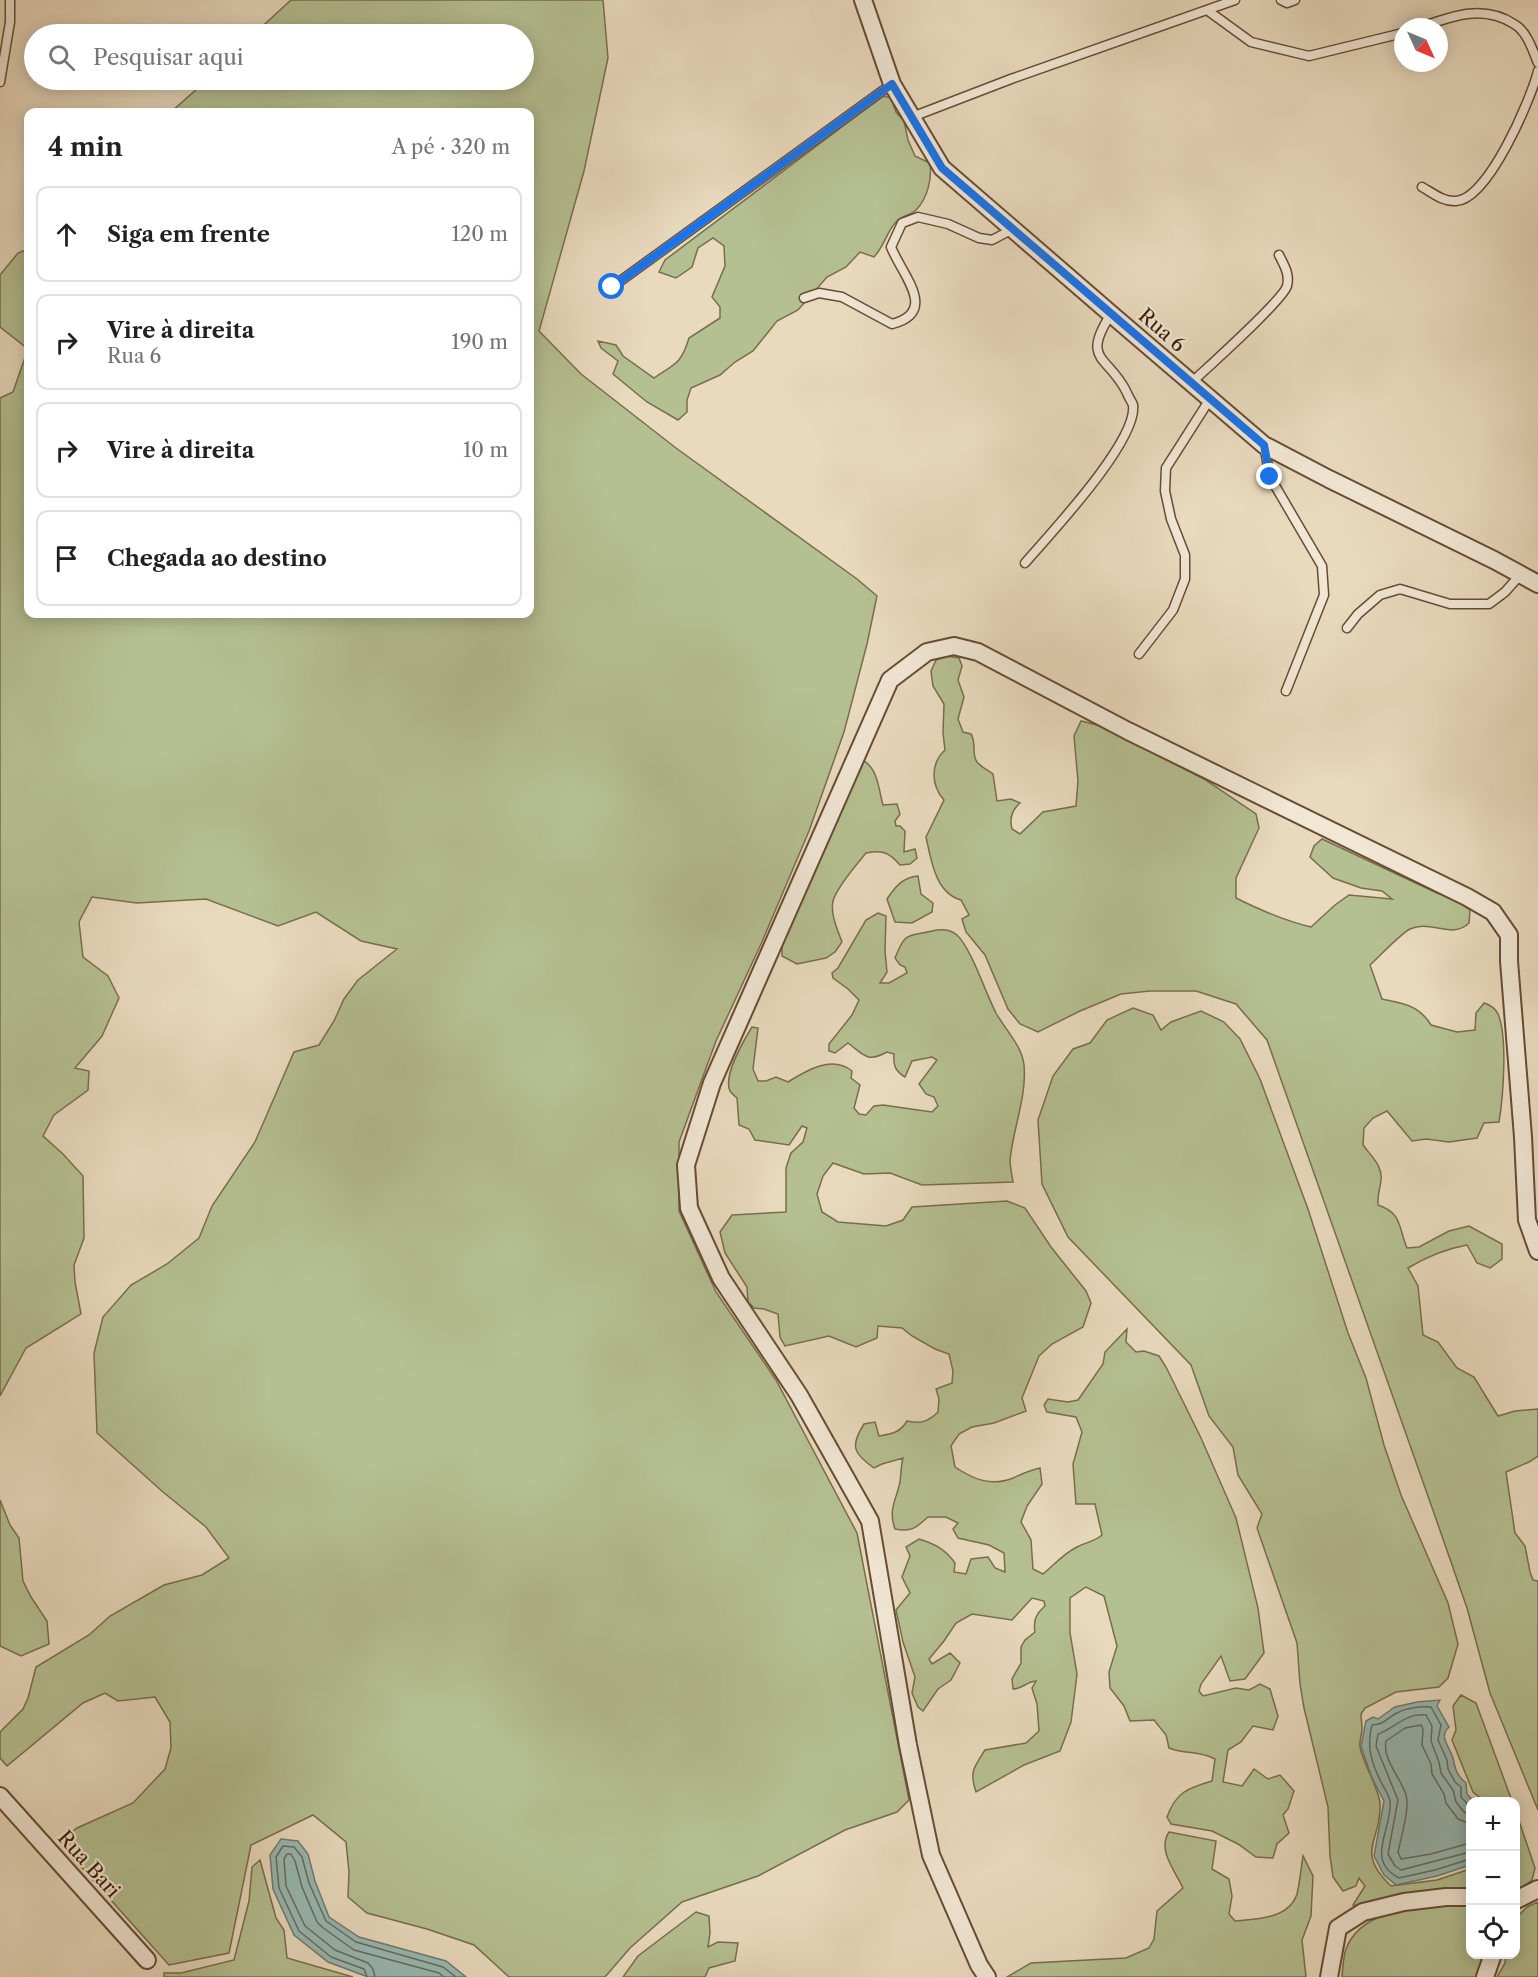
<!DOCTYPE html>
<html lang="pt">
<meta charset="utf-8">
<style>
body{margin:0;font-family:"Libre Caslon Text",serif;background:#f6f6f6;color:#202124}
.controls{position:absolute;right:18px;bottom:18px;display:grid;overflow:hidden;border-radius:12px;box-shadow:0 3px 15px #0003}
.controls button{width:54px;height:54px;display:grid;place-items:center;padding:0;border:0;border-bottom:2px solid #e0e0e0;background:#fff;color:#202124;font:30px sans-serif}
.compass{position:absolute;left:1394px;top:18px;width:54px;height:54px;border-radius:50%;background:#fff;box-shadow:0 3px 15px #0003;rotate:134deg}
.stop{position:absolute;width:18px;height:18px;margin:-14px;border:4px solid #1a73e8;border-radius:50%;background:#fff}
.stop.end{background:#1a73e8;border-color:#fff;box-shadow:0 2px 6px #0008}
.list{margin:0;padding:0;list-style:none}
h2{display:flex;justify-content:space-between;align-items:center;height:78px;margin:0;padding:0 24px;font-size:26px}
h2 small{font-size:20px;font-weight:400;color:#757577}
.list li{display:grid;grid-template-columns:39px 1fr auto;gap:18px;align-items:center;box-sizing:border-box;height:96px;margin:0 12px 12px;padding:0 12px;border:2px solid #e0e0e0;border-radius:12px}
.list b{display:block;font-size:22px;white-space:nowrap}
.list p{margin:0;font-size:20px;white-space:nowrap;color:#757577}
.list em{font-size:20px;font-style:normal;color:#757577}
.icon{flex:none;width:33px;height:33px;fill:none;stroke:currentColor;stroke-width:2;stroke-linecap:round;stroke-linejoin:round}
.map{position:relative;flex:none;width:1538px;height:1977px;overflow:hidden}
.search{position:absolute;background:#fff;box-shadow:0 3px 15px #0003;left:24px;top:24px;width:510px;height:66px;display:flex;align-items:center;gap:15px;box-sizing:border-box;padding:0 21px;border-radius:33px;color:#757577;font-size:22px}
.panel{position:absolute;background:#fff;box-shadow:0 3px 15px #0003;left:24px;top:108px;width:510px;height:510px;border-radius:12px}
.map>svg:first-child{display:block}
.green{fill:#b5c092;stroke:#786e4c;stroke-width:1.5}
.water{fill:#97bab4;stroke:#737b6e;stroke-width:1.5}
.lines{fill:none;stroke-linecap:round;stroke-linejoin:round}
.shore{stroke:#6a6b5d;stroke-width:1.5}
.lane-casing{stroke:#674c34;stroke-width:11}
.street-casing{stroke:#674c34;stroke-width:20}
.lane{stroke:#f1e7d5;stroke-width:8}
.street{stroke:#f1e7d5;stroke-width:16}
.route{stroke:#1a73e8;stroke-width:8}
.labels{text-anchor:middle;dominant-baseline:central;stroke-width:4.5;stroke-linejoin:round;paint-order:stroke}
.street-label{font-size:20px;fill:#3c1c06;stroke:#f1e7d5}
</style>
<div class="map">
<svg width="1538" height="1977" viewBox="0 0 1538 1977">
<rect width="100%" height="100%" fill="#e9dabe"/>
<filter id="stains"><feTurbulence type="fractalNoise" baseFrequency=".00333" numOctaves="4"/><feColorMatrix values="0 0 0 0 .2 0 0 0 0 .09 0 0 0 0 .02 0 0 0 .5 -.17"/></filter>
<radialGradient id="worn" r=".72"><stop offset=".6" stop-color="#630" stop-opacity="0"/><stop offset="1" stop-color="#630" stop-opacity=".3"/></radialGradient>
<path class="green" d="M291,0H603L608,58L584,171L539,331L581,374L676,448L857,579L877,596L867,644L844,732L809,831L761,944L716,1041L679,1142V1211L716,1292L776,1380L857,1533L909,1800L897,1812L845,1830L758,1876L682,1902L630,1948L605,1977H509L474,1945L427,1929L367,1913L348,1897L349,1872L346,1842L313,1815L251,1845L229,1953L169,1965L59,1842L77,1828L133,1803L165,1769L171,1748L170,1722L155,1697L118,1701L105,1693L83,1703L7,1766L0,1758V1732L23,1709L28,1698L36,1667L89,1635L110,1616L164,1585L202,1575L229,1558L206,1527L163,1492L97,1433L94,1353L103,1317L131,1285L167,1264L199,1238L212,1206L255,1142L294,1052L319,1045L334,1021L344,999L358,980L397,949L361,941L316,912L278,926L206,899L137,903L92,897L79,922L83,957L108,976L119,998L102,1036L75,1068L89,1071L88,1090L54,1115L43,1136L63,1154L83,1176L84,1238L74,1265L75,1282L81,1314L26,1348L0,1396V398L13,392L28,349L0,327V275L18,253L28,249V614H530V112H171L207,80H524V34H254Z
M883,96L891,98L896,112L904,121L908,140L915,156L930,163C932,178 928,198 916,210C911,215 901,216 896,222C887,231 885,245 874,257L860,252L846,267L827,277L798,310L777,321L753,351L735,362L720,375L691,388L687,400V412L678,420L647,402L613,374L618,361L601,348L598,341L616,345L623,356L654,378C674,364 681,365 689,338L720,318V307L712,297L725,266L724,246L713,238L698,248L692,267L676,278L659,272L665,260Z
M947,656L959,658L962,666L958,680L964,697L958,719L963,732L971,734C977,744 971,754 977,762C981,767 988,770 993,774L997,801L1011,799L1020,803C1012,810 1009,818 1012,829L1020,834L1043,812L1076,806L1078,781L1074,736L1081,721L1101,726L1204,779L1256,814L1259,828L1236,878V898C1260,910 1285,921 1311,927L1335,905L1349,895L1392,899L1382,891L1361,888L1333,878L1310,857L1314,846L1322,839L1437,893L1457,900L1470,910L1469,923C1452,940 1430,919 1410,929C1399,935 1380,956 1370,965L1382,999C1404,1004 1419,1005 1431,1025L1457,1032L1475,1030L1476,1013L1484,1003C1491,1005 1495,1008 1498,1014C1508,1037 1503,1098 1499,1122L1484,1123L1477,1138L1449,1142L1426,1139L1412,1141L1387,1111L1373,1118L1364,1128L1363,1145C1371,1156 1383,1166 1381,1180C1380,1190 1377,1195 1378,1205C1402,1213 1398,1226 1407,1248L1419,1247L1449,1231L1469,1226L1502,1244V1259L1490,1268L1477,1263L1467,1245C1445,1249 1428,1256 1408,1268L1418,1286L1423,1335L1438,1342L1457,1368L1474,1377L1498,1416L1515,1411L1538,1409V1456L1529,1462L1506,1472L1515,1533L1525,1546L1530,1572L1533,1580L1538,1581V1810L1490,1693L1467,1608L1435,1516L1267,1040L1236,1004L1196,991H1150L1121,994L1080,1011L1038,1032L1020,1024L1008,1009L985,955L966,932L962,919L969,915L961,900C935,893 931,859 926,837L944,800C931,785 930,764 945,750L943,733L944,704L933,686L931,671L936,660Z
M864,761C878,769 879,791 883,805L897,804L900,814L895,821L896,826H900L905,831L904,852L915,849L917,858L910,864L900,865C889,852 882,850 866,853C857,864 836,888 833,901C830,914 838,931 842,942L835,952L826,958L797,964L782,956V940L859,764Z
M918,876L921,894L933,903L932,912L912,923L895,922L887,899C895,887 903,877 918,876Z
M878,913L886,916L885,951L887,972L880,983H889L907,973L905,967L900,965L895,958C906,931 906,937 932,931C940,929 950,929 957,935C971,948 986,994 996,1013C1005,1029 1022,1046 1024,1065C1027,1097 1013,1128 1010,1160C1010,1167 1012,1175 1013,1182L922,1185L890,1173L864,1174L833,1163L823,1176L817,1194L822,1212L838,1222L886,1226L903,1220L912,1207L1007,1201L1025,1208L1051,1247L1086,1291L1091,1303L1083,1327L1052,1344L1039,1356L1022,1398L1026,1411L994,1423L972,1427L959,1434L951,1446L955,1467C973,1479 991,1487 1013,1478C1022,1474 1030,1470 1040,1468L1042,1484L1027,1506L1021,1522L1031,1540L1033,1569L1043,1574C1054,1565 1063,1554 1077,1547C1086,1542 1094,1542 1102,1535L1095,1504H1076L1073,1464L1082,1432L1076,1417L1047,1412L1044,1405L1048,1399L1068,1402L1078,1400L1103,1364L1105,1352L1127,1329L1126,1342L1136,1352L1144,1351L1159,1356L1166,1367L1201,1438L1236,1518L1258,1608L1264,1653L1245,1679L1230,1681L1221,1656L1201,1684L1199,1691L1203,1696L1236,1688L1249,1690L1260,1684L1270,1689L1278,1716L1273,1730L1253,1726L1241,1742L1228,1750L1223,1782L1242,1786L1254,1769L1268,1779L1280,1775L1294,1791L1288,1809L1283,1815L1289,1833L1277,1844L1273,1858L1256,1857L1238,1844L1212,1831L1171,1824L1167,1817C1176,1792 1188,1788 1212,1781L1215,1759C1198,1750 1186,1755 1169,1748L1166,1735L1154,1720L1130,1721L1124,1706L1110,1688L1109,1672L1117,1646L1104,1596L1086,1587L1070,1598V1633L1077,1674L1071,1722L1060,1751L1024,1765L976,1792C969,1772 974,1767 985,1750L1026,1743L1039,1731L1037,1704L1032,1688L1036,1681C1026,1682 1022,1689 1013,1689L1012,1679L1021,1663V1647L1025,1640L1035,1632C1033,1620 1036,1614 1045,1606L1044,1601L1032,1598L1012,1620L972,1614L956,1623L944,1641L929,1659L932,1664L950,1653L960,1663L951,1680L938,1689L923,1711L918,1707L912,1693L915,1677L903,1642L896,1610L910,1593L902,1577L910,1556L906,1547L919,1539C935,1544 945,1549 955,1563L954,1572L966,1574L971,1559L988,1557L995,1568L1005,1572L1004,1553L989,1545L958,1538L953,1529L958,1523L946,1517H928C916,1528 912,1532 895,1529C888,1509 896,1501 900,1482C901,1474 901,1466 903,1458L882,1464L874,1468C853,1453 850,1446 864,1424L875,1422L879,1436C891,1434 900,1433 907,1421C920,1424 928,1422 938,1412L939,1399L936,1389L952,1383L953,1371L949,1354L935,1349L912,1336L902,1328L878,1326L877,1338L856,1347L829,1336L785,1346L780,1337L778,1314L764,1309L754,1308L748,1302L747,1287L725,1253L720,1232L732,1215L786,1212V1168L791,1153L803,1142L807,1128L802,1126L789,1145L755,1140L749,1129L739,1125L737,1098C735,1096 732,1094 730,1091C723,1076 744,1040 752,1027L758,1028L753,1069L758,1081H766L776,1077L788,1082C807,1070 832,1055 852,1071L851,1078L860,1085L854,1108L859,1114L866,1115L874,1106L883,1105L932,1112L938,1106L934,1097L926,1094L919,1084L937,1060L932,1057L912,1061L905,1077C895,1071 893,1065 894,1054L887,1052C867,1063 864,1055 848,1043L835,1053L829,1051V1044L852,1015L859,1000L848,989L833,978L832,973L838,968L866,920Z
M1133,1008L1153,1015L1161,1030L1171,1022L1201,1011L1224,1022L1240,1039L1260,1079L1308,1209L1348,1333L1366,1378L1384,1445L1401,1495L1448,1603L1458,1644L1448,1678L1439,1687L1396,1692L1365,1708L1361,1714C1361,1719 1362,1724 1362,1728C1362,1735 1359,1740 1360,1747C1363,1763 1380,1791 1380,1804C1382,1841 1354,1851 1391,1886L1437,1880L1470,1869V1891L1362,1907L1353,1905L1365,1886L1359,1878L1356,1886L1343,1891L1333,1877L1330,1856L1328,1807L1304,1708L1300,1684L1297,1643L1257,1528L1262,1514L1238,1475L1233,1447L1209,1416L1191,1365L1068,1237L1042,1184L1038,1120L1053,1076L1073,1049L1090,1043L1107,1020Z
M0,1500L10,1525L19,1538L23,1581L31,1597L47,1621L49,1644L21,1656L0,1646Z
M1461,1695L1476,1703L1512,1801H1484L1473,1792L1452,1740L1456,1730L1453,1706Z
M1516,1812L1535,1868L1532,1880L1516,1892Z
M1169,1832L1216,1841L1212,1869L1229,1879L1232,1896L1229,1914L1235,1921C1256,1919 1289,1919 1297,1894C1300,1882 1301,1868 1303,1856L1313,1876L1311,1916L1302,1940L1306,1977H1007L1031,1963L1126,1958L1149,1948L1154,1939L1157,1911L1183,1888C1175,1871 1157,1850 1169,1832Z
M260,1860L276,1918L284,1930L287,1958L353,1977H164V1973H181L234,1960L249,1901L252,1867Z
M1538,1902V1977H1497L1505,1963L1506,1955L1516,1954V1918L1527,1907Z
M1444,1904L1470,1906V1954L1484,1955L1477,1977H1342C1343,1968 1343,1957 1346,1949C1360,1911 1410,1909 1444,1904Z
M696,1912L709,1916L710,1933L708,1947L718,1942L738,1943L735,1961L709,1968L705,1977H623L638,1956Z"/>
<path class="water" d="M1440,1700L1437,1706L1449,1727C1438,1737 1450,1747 1453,1758C1455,1769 1457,1776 1466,1783L1467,1794L1473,1801L1470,1802V1865L1437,1876L1396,1885L1384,1875L1374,1856L1384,1801L1372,1778L1361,1746L1366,1721L1373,1717L1378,1719L1395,1707L1417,1702Z
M281,1839L298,1841L308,1854L315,1881L329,1917L359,1937L446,1961L466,1977H368L328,1962L294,1935L273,1889L270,1855Z"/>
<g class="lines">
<path class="shore" d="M1470,1807L1461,1797V1787L1455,1782L1448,1769L1447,1760L1438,1740L1441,1725L1431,1707C1421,1706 1406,1708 1397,1713C1385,1719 1386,1724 1372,1725C1366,1748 1372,1764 1382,1784C1385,1789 1389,1795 1390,1801C1393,1829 1364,1860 1399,1878L1435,1870L1470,1859
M1470,1815L1464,1812L1456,1802L1453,1790L1441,1773L1439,1762L1431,1741L1432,1726L1426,1715C1404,1713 1396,1728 1378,1734L1376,1746L1398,1800L1388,1854L1395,1866L1401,1870L1470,1852
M1470,1824L1458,1819L1446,1803L1444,1794L1432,1774L1431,1764L1422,1745L1423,1729L1421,1725L1405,1728L1386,1741C1382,1759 1401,1778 1406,1795C1410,1808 1401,1838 1398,1852L1401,1859L1431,1854L1470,1843
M367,1977L364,1969L331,1957L299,1931L279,1888L276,1857L283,1846L294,1847L302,1857L309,1883L326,1921L356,1942L443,1967L456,1977
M375,1977L373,1969L368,1963L335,1950L305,1926L286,1886L284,1859L287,1854H291L295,1861L302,1887L317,1922L322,1927L354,1950L439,1973L444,1977"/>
<defs>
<path id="lane" d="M1281,0L1287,3L1295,0
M1207,10L1251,42L1309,56L1403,33
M1421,27C1452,16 1483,4 1514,24C1527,31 1533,51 1538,63
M0,82L10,22V0
M912,117L1011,79L1235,0
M1422,187C1433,193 1443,202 1456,201C1488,200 1531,99 1538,71
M612,287L892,84
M804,298L819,293L842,297L892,324C939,312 902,275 891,247L902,223L918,217L948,224L979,238L992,240L1013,229
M1191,383C1207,368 1283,300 1287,286C1290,274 1284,265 1279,255
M1264,445L1270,477L1322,566L1324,595L1286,691
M1025,563C1049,535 1138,441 1133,405C1132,402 1128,396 1127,393C1109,355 1080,362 1111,314
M1347,628L1358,614L1380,595L1400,589L1450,604H1489L1505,592L1521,574
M1139,654L1173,610L1185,579V555L1171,519L1165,491L1166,468L1210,399"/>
<path id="street" d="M863,0L892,84L942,168L1111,314L1264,445L1329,479L1494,560L1538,584
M0,1796L147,1960
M1516,1900L1538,1889
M987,1977L979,1965L931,1855L908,1745L870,1521L799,1395L721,1278L689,1208L686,1165L712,1083L890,680L927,652L954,646L978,652L1128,731L1467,897L1493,912L1509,935V961L1523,1137L1527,1220L1538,1251
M1329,1977L1338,1928L1363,1912L1404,1902L1446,1897H1470
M1485,1977L1493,1954"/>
</defs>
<use href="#lane" class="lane-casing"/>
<use href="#street" class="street-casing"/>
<use href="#lane" class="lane"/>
<use href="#street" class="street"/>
</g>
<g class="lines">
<path class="route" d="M612,287L892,84L942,168L1264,445L1270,477"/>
</g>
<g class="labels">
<g class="street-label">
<text transform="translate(1162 330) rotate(41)">Rua 6</text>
<text transform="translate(89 1864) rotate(48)">Rua Bari</text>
</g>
</g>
<rect width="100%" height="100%" filter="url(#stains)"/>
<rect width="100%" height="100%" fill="url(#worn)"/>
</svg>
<div class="controls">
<button>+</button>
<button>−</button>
<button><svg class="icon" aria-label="locate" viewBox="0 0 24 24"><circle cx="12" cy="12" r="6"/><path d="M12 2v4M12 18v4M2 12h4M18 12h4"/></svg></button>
</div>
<svg class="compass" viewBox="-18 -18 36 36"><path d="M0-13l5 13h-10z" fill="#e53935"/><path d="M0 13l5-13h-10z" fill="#757577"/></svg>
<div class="stop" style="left:612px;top:287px"></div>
<div class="stop end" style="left:1270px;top:477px"></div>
<div class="search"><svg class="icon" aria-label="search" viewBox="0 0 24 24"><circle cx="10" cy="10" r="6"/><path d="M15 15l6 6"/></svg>Pesquisar aqui</div>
<section class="panel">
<h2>4 min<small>A pé · 320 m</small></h2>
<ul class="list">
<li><svg class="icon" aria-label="ahead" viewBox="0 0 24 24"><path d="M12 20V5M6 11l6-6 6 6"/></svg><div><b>Siga em frente</b></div><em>120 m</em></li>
<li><svg class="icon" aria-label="right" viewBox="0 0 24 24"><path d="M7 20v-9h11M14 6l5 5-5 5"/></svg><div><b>Vire à direita</b><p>Rua 6</p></div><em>190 m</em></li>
<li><svg class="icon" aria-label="right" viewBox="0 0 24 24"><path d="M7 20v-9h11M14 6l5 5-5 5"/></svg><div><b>Vire à direita</b></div><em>10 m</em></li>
<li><svg class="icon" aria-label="arrive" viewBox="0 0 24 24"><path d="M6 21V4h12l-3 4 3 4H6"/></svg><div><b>Chegada ao destino</b></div></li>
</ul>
</section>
</div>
